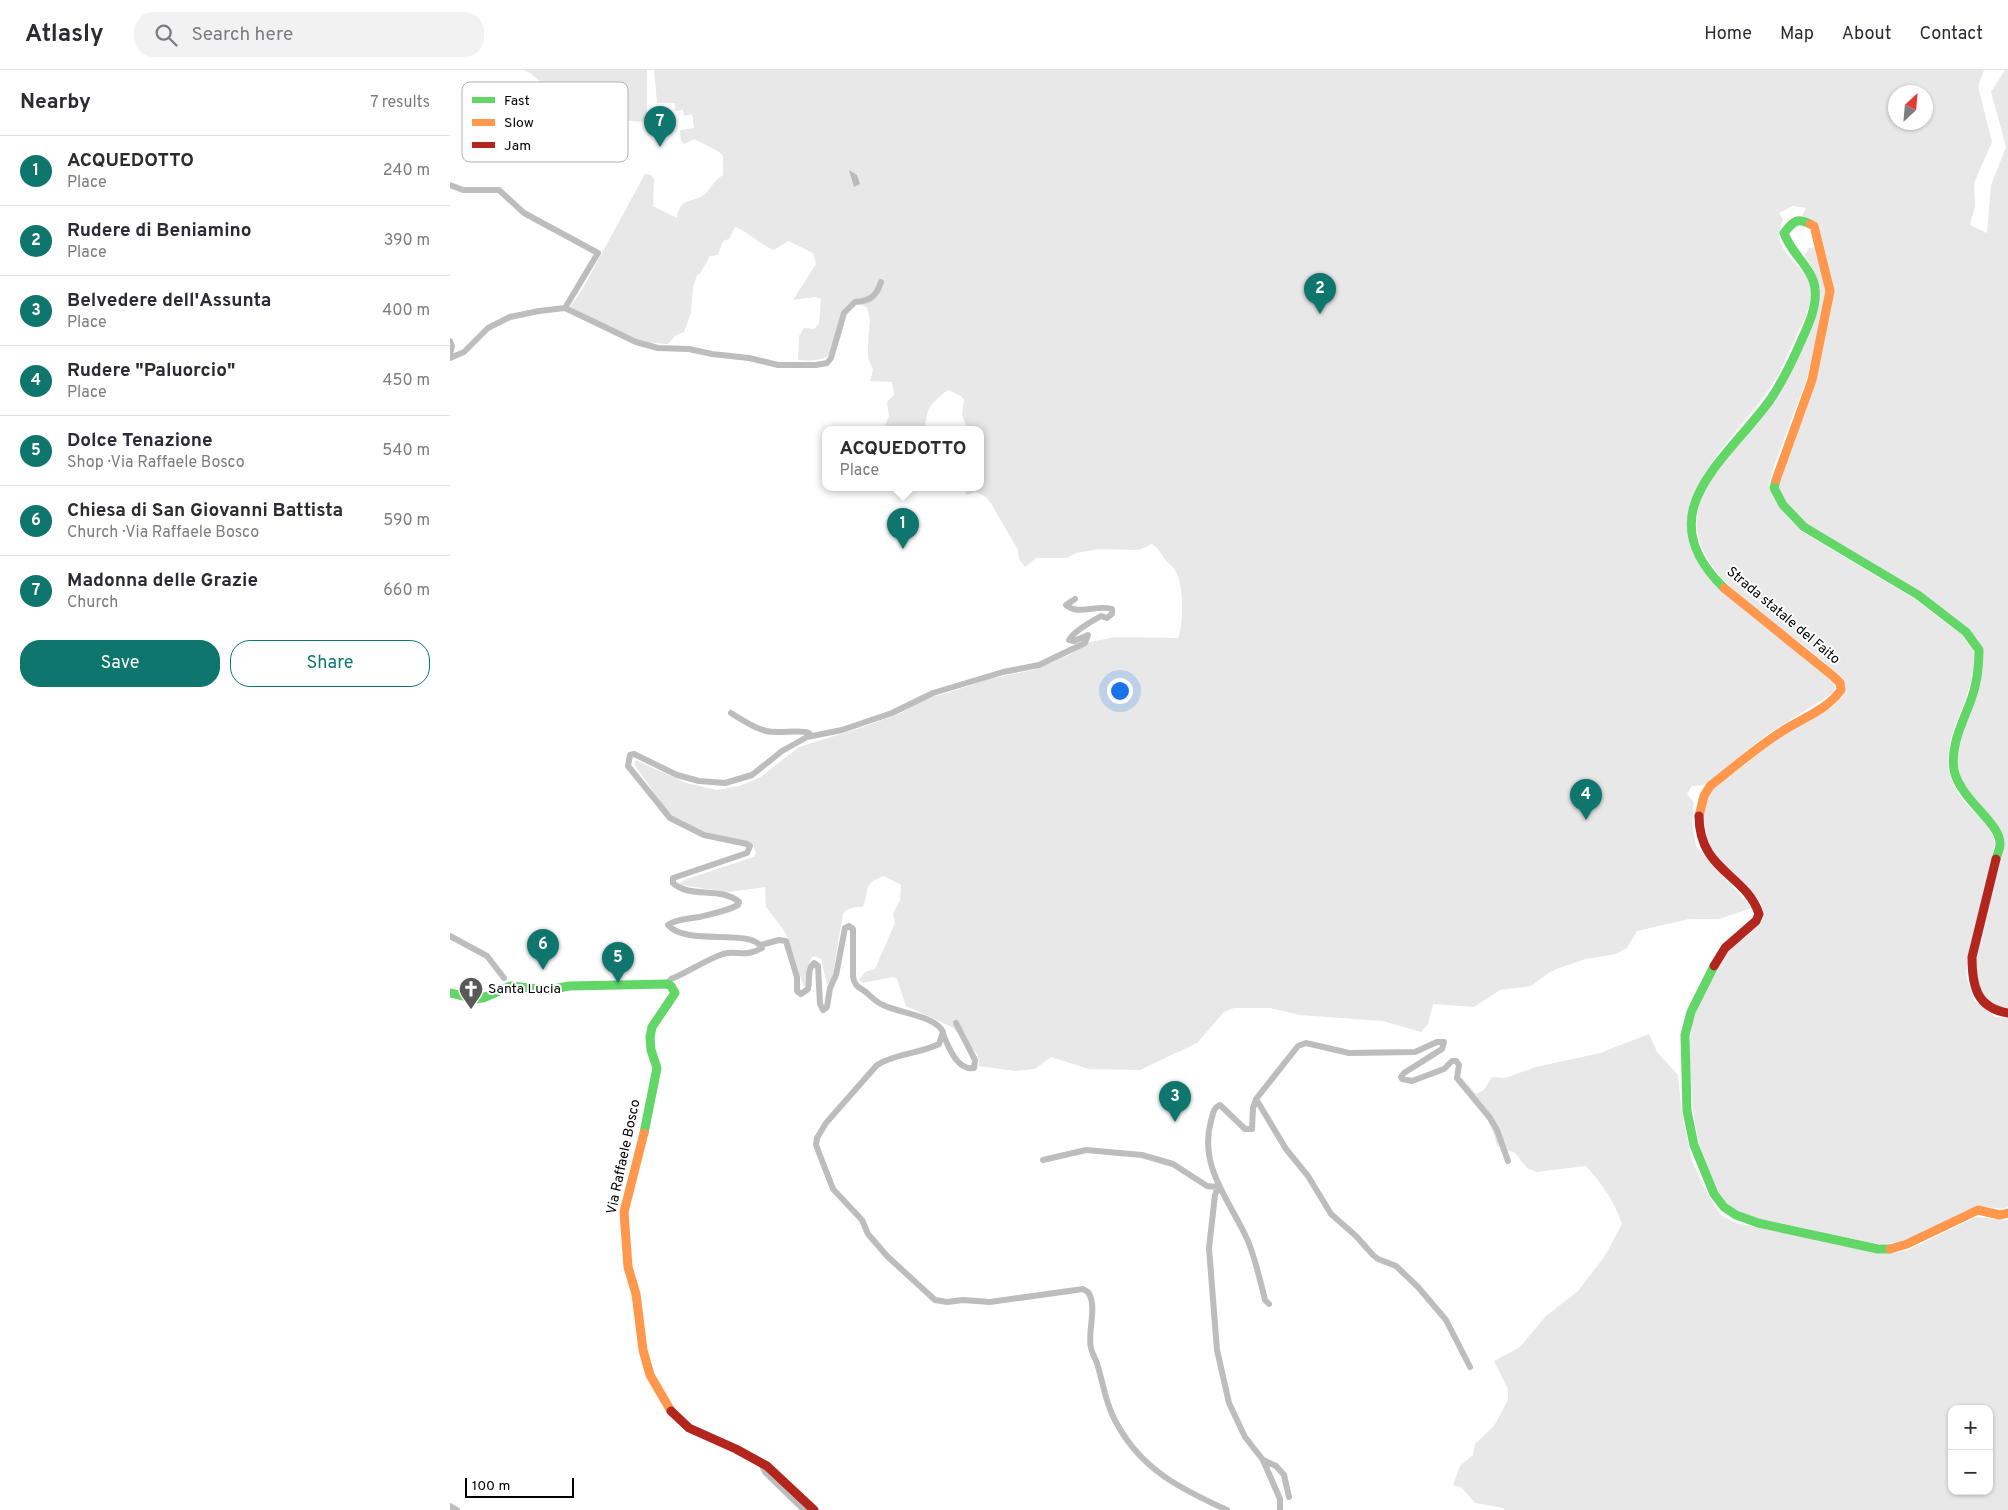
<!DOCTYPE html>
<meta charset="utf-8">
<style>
body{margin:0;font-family:Overpass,sans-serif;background:#f2f2f3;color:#2b2b33}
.controls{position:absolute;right:15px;bottom:15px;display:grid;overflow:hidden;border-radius:10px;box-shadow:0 1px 4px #0004}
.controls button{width:45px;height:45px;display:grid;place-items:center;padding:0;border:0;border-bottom:1px solid #e1e1e2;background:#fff;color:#2b2b33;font:25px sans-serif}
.compass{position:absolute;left:1438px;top:15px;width:45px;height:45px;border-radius:50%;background:#fff;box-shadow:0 1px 4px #0004;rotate:26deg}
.scale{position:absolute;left:15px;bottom:12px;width:109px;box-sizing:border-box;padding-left:5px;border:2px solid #000;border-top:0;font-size:14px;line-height:18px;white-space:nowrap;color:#000;-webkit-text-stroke:4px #fff;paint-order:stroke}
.you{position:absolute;left:669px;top:620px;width:18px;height:18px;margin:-12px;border:4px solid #fff;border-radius:50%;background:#1a73e8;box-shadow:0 0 0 8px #1a73e833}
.badge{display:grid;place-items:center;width:32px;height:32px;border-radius:50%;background:#0f766e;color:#fff;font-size:16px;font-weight:700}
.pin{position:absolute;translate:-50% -41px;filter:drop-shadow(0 1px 2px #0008)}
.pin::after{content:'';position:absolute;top:26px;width:18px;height:15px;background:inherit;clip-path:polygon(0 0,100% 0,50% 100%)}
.popup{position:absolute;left:372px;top:356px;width:162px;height:65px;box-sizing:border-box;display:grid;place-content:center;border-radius:10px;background:#fff;filter:drop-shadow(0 1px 4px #0005);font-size:16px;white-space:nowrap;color:#7c7c81}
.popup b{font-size:19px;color:#2b2b33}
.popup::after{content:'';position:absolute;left:50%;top:100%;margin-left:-10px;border:10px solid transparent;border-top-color:#fff}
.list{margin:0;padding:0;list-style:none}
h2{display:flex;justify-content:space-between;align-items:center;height:65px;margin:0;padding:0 20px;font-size:21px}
h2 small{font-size:16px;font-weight:400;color:#7c7c81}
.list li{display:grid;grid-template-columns:32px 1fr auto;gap:15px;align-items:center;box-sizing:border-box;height:70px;padding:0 20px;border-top:1px solid #e1e1e2}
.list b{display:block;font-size:19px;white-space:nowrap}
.list p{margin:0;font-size:16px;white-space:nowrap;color:#7c7c81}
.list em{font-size:16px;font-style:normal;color:#7c7c81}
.actions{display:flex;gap:10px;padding:15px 20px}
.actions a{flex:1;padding:11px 0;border:1px solid #0f766e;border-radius:20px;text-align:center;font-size:18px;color:#0f766e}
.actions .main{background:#0f766e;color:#fff}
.icon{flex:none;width:28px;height:28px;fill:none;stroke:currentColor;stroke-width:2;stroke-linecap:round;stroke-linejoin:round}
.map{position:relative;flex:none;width:1558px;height:1440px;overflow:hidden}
header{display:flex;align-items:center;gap:30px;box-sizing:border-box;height:70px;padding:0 25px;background:#fff;border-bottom:1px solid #e1e1e2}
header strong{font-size:24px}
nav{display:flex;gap:28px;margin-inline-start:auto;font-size:18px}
.search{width:350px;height:45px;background:#f2f2f3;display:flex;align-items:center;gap:12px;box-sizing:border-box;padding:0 18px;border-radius:20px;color:#7c7c81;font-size:19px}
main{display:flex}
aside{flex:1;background:#fff}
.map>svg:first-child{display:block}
.green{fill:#e8e8e8;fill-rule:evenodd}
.water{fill:#bababa}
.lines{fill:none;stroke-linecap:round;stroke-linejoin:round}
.street{stroke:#bdbdbd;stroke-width:6}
.fast{stroke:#63d668;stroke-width:9}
.slow{stroke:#ff974d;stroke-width:9}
.jam{stroke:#b3261e;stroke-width:9}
.labels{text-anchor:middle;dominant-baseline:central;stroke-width:4;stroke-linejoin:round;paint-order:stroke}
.street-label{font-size:14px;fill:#000;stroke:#fff}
.poi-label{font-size:14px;fill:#000;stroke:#fff;text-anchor:start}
.key{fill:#fff;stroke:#b2b2b2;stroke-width:1}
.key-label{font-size:14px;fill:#000}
</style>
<header>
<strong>Atlasly</strong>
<div class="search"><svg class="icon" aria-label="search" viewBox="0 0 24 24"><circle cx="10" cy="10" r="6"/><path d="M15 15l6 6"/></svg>Search here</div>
<nav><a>Home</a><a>Map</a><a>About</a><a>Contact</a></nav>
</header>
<main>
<aside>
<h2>Nearby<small>7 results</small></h2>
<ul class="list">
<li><span class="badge">1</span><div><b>ACQUEDOTTO</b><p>Place</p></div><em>240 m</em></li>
<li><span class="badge">2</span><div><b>Rudere di Beniamino</b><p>Place</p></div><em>390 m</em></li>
<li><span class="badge">3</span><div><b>Belvedere dell'Assunta</b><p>Place</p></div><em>400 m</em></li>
<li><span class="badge">4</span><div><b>Rudere &quot;Paluorcio&quot;</b><p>Place</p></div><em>450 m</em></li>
<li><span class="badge">5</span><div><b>Dolce Tenazione</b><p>Shop · Via Raffaele Bosco</p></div><em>540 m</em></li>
<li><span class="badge">6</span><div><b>Chiesa di San Giovanni Battista</b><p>Church · Via Raffaele Bosco</p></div><em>590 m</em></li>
<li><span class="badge">7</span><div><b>Madonna delle Grazie</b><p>Church</p></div><em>660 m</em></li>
</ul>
<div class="actions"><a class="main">Save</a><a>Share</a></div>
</aside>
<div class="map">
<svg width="1558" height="1440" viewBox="0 0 1558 1440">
<rect width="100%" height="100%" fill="#fff"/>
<path class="green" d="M73,0H197V43L201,52L161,50L126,36L112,30L80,3Z
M204,0H1534L1528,16L1542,72L1524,113L1525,136L1520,155L1537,163L1541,115L1556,77L1541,22L1555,0H1558V939C1529,938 1525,911 1526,888L1554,774C1552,752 1532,741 1519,724C1511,713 1508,698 1506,684L1533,589L1518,559L1357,454L1336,432L1328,417L1366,311L1384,221L1367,154L1361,149L1352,146L1356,138L1343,136L1329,143L1333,149C1331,156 1328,164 1330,171C1339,198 1369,199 1359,237C1356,246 1351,255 1347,264C1338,284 1330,304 1317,322C1276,379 1198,441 1263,513C1273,524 1287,533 1298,542C1326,564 1354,586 1381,608L1385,618L1383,623L1315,666L1254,715L1242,716L1237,724L1244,733L1242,751L1246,776L1302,838L1269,849H1239L1187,861L1177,878L1166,884L1136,889L1106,899L1097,904L1081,916L1050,920L1024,937L983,934L978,954L971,962L933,951L850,945L820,938H784L774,942L747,973L690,1000L639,999L601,987L585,999L565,1001L529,996L528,985L502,957L456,936L447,909L443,907L413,913L409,910L415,902L425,899L445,853L443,844L450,830L451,815L434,806C412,814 420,819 413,837C405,837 398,837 393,844L382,909L377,915L371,889L363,886C355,896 360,908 354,918L339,871L333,859L316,837L315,817L278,822L231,815L230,813L234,810L304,787L306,783L303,774L255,762L227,750L214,737L184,694L186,690L236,713L267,720L289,716L309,708L349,677L413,657L451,643L477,628L494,624L539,609L587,599L621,584L635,573L665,567L728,568C734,554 734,514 725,500C723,496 719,494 717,492C711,485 710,479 702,474L689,480L649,479L626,483L617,488H586L575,497L569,489L568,480L542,435L536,427L526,422L516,425L515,418H530V360H514L517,358L512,345L514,330L511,326L498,320C481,333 476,337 475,360H433L439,346L437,332L444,325L442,312L420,311L423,300L418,288V274L420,251L417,238L409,233L399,235C388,271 393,294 348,290L349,266L354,258L364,259L369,254L371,229L365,227L343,230L366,194L363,183L338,171L324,180C310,175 299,162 285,157L279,169L273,171L268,185L260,186L250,204L247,205L243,217L241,243L234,262L225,266L218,274L191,272L120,237L133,218L195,104L201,105L204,109L203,136L227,148C228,142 228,139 233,134C237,130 245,130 251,127C261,121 262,111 273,105V85C269,81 250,72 244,69L234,74L231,71L230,60L244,58L242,44L234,46L233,40L225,41V33H207ZM1446,22H1476V52H1446Z
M1366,177L1376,220L1374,237L1357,308L1322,401L1319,418L1329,437L1351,461L1465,529L1512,565L1524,582C1525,597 1521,613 1516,627C1508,652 1494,674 1499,701C1501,709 1507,722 1512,729C1523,743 1543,755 1545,774L1518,886L1516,906L1524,930L1545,947L1558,948V1137C1548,1141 1538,1135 1527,1136C1495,1148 1463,1175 1428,1174C1398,1168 1368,1161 1339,1155C1322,1151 1303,1149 1288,1141C1248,1118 1240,1031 1240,990C1240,975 1239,959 1245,945C1252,928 1267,895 1279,881C1288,870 1309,861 1313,847C1315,840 1311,834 1308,829C1280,800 1230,763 1263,719C1287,701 1310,682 1334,665C1355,651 1383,643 1396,621L1394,611L1387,603C1364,583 1339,564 1315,546C1267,508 1222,470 1263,405C1283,374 1313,352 1331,319L1369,222C1368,208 1363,197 1354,186L1359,178Z
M1199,964L1207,982L1228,1005L1231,1037L1242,1091L1258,1125L1271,1145L1286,1153L1438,1184L1458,1180L1526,1147L1558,1150V1440H1054V1438L1025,1433L1012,1418L1003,1415L1010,1396L1023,1385L1025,1374L1044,1356L1058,1330V1319L1044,1291L1070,1277L1096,1246L1128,1221L1155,1186L1172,1154C1164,1131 1153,1115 1136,1096L1086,1102L1077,1098L1065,1083L1047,1076C1041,1046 1025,1033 1006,1010L1012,1008L1026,1024L1034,1020L1042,1007L1055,1008L1086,997L1150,983ZM1502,1339H1539V1421H1502Z"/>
<path class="water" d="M399,100L407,105L410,114L404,117Z"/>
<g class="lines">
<path class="street" d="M0,115L13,120H49L74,143L148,183L115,238
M0,271L2,276L0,284
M0,288L14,282L38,258L60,247L89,241L115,238L186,272L208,278L239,279L262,284L299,288L328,295H366L377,293L381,288L394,243L405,232C420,231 426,227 431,212
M357,667L392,660L442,643L483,623L553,602L589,595L635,573L638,565L624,571L619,570C625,560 641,552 651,546L657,548L662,544V539C647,534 628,546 616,535L625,529
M0,866L37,886L54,908
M311,875L329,870L336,871L347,907V921L351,924L358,919C360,910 357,899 364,893L368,896L370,934L373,940L377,937L380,918L386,905L395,858L399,856L403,859V906C404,916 409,917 417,923C422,928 426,932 433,935C449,943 486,946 493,962L489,974C469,984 446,983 427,995L376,1053L367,1068L366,1075L383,1119L412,1150L418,1164L437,1186L485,1230L497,1232L513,1230L540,1232L626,1220L633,1219L638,1222C648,1237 637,1261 641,1278C642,1283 645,1288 647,1293C653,1313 656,1335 667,1354C692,1400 731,1419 777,1440
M217,914L221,909C239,902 255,890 273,884C287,880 295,888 312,878C302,857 237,877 218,855C226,849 239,849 249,847C262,844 277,841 288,835L289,832C271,816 240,829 223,813V808L297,783L300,776L297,774L254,765L220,748L178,696L180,685L184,684L227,705L249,711L275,713L302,705L332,681L357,667L359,663C352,659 328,664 316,661C304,658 292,650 281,643
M493,964C498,976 507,1001 524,998L525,990L506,953
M806,1029L836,1079L858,1106L881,1144L906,1166L923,1185L928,1189L946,1196L968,1217L996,1250L1020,1297
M593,1090L636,1080L692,1085L723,1094L757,1116L768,1117L765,1125L759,1178L767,1280L779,1333L795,1367L813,1390L826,1396L834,1405L839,1427
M819,1234L815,1230C810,1210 806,1191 798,1171C781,1132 748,1097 761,1051C763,1044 763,1038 770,1035L795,1059H802L803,1038L806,1029L848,976L856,973L899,983L965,982L987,972H994L992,979L954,1003L951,1007L952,1009L962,1011L994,999L1002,991H1006L1009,995L1007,1008L1040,1048L1047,1060L1058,1091
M813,1390L830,1429V1440
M313,1394L312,1396L315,1402L354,1440
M0,1436L7,1440"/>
<path class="fast" d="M1326,410L1324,418L1333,435L1354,457L1468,525L1516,562L1529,580C1529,597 1527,614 1521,630C1513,652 1500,675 1504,700C1510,730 1551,753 1550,774C1550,779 1547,785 1546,789
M1274,518C1196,442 1276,391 1320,330C1333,311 1343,290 1352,269C1359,254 1367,236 1365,219C1363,198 1341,184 1334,163C1343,152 1346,147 1360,154
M1264,896L1241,942L1235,965L1237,1041L1244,1075L1264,1124L1274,1137L1286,1145L1308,1153L1428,1179H1440
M0,923L26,929L33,928L61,916L98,920L119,916L217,914L221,916L225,923L202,957L200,967L201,980L207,998L194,1063"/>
<path class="slow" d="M1326,410L1362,310L1380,221L1364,156L1360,154
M1249,746L1254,726L1260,716C1283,698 1306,678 1331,662C1352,648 1376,641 1391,620L1390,613L1383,606L1274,518
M194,1063L174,1142L178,1197L186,1224L193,1280L200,1305L221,1341
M1440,1179L1457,1174L1528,1140L1550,1145L1558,1143"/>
<path class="jam" d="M1249,746C1249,801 1296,804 1309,844L1306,851L1275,878L1264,896
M1546,789L1522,887C1522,915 1526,938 1558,943
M221,1341L239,1358L286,1379L317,1396L364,1440"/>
</g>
<defs>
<symbol id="church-pin" viewBox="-11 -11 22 30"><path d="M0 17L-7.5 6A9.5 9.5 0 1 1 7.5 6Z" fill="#595959" stroke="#fff"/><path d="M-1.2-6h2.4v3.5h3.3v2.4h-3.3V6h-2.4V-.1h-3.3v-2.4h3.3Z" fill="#fff"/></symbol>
</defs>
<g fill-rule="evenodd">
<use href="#church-pin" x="7" y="905" width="28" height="38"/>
</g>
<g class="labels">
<g class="street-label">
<text transform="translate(1333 546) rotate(40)">Strada statale del Faito</text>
<text transform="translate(174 1087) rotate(-78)">Via Raffaele Bosco</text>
</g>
<g class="poi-label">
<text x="38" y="919">Santa Lucia</text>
</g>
</g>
<rect x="12" y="12" width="166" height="80" rx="8" class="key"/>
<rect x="22" y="27" width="23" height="6" fill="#63d668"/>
<rect x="22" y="49" width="23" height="7" fill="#ff974d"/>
<rect x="22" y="72" width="23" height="6" fill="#b3261e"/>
<g class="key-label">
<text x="54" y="35">Fast</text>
<text x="54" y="57">Slow</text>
<text x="54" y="80">Jam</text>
</g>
</svg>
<div class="controls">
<button>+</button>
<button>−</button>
</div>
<svg class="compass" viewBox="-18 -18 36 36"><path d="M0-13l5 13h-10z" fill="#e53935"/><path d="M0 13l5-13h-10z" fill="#7c7c81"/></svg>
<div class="scale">100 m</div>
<div class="you"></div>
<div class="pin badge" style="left:453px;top:479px">1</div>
<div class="popup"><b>ACQUEDOTTO</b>Place</div>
<div class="pin badge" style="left:870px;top:244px">2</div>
<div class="pin badge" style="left:725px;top:1052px">3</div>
<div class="pin badge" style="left:1136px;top:750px">4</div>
<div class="pin badge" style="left:168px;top:913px">5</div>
<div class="pin badge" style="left:93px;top:900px">6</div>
<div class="pin badge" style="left:210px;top:77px">7</div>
</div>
</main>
